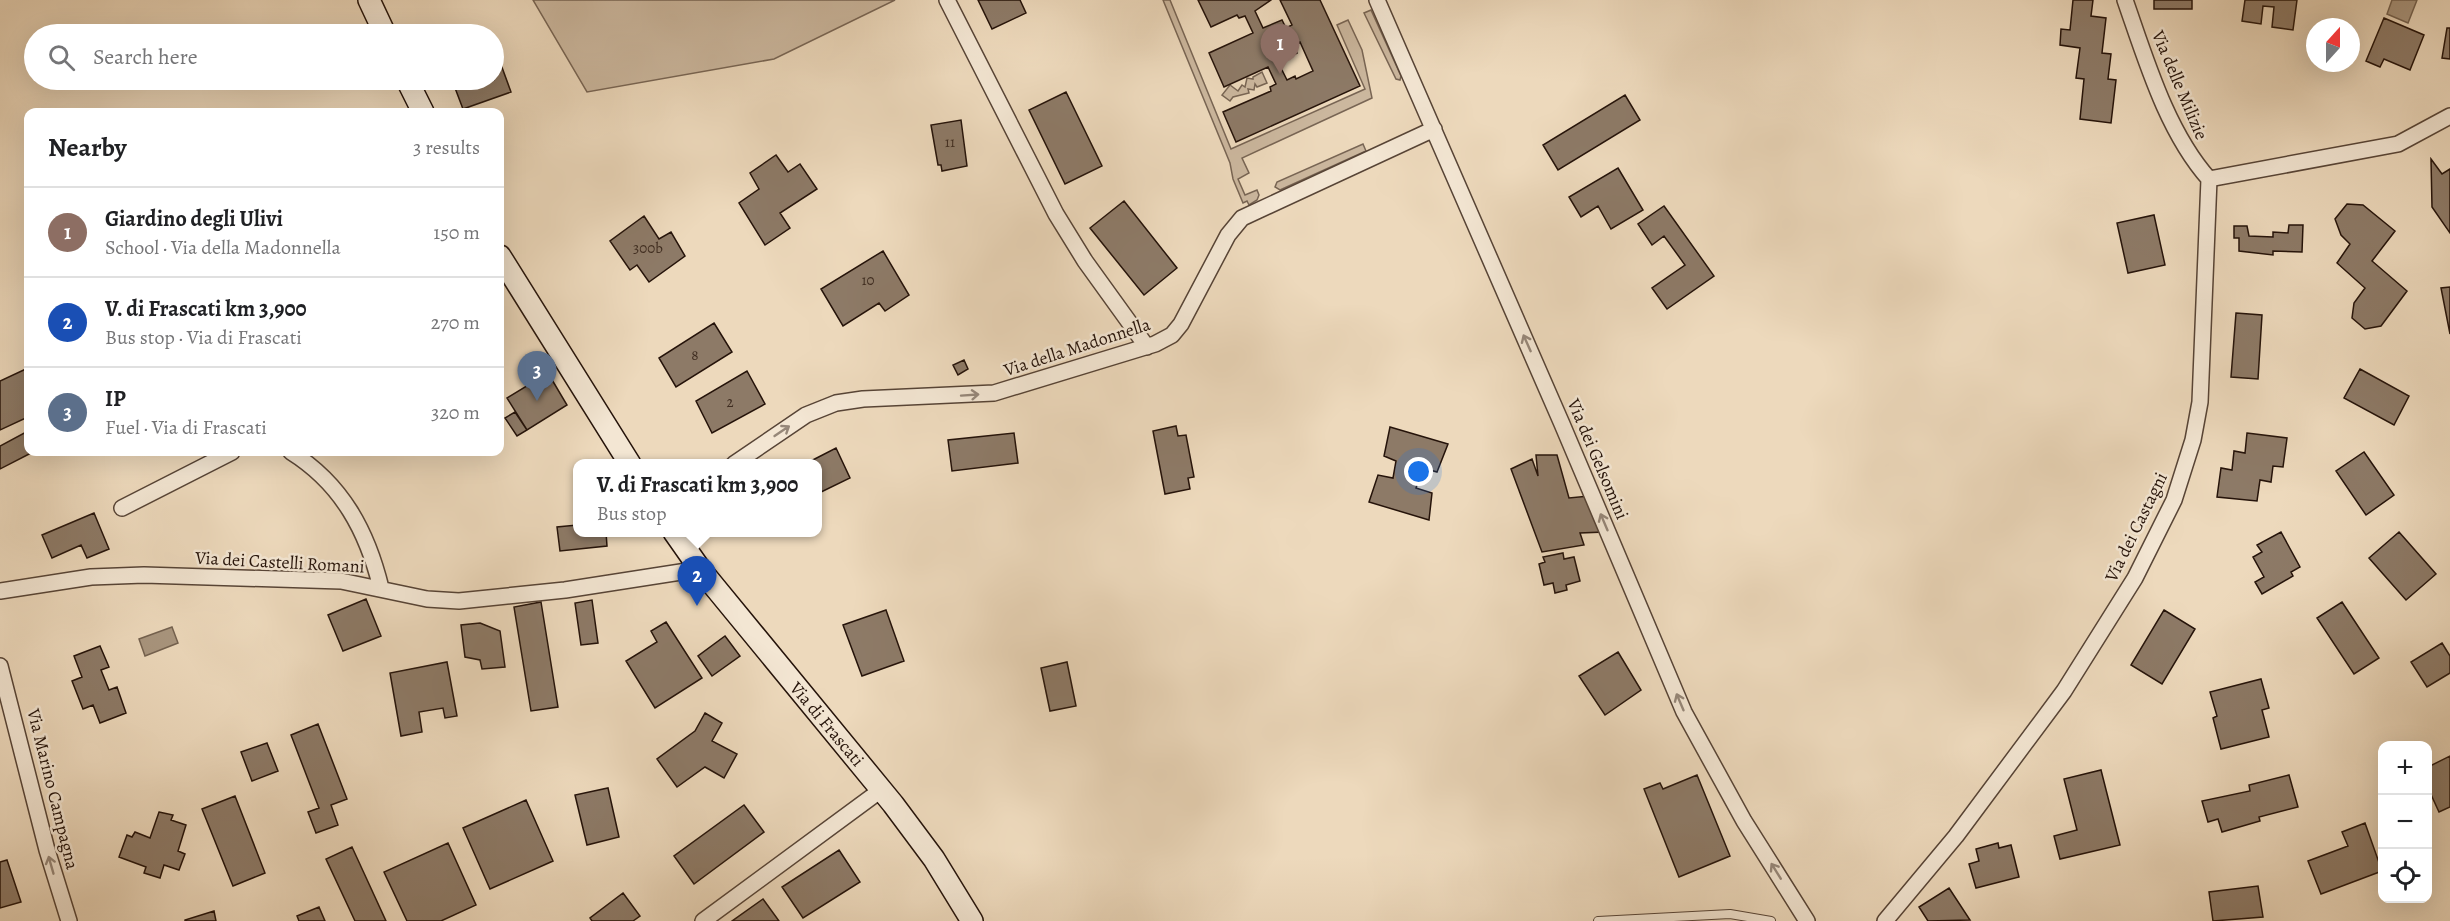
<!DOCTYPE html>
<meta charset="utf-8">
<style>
body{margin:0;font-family:Alegreya,serif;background:#f6f6f6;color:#202124}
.controls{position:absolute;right:18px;bottom:18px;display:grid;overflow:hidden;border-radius:12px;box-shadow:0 6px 24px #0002}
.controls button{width:54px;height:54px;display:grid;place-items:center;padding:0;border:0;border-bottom:2px solid #e0e0e0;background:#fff;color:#202124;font:30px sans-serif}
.compass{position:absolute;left:2306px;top:18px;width:54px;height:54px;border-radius:50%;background:#fff;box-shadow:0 6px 24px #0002;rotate:21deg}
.you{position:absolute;left:1419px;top:472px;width:21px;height:21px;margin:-15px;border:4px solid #fff;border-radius:50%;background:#1a73e8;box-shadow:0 0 0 9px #1a73e833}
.badge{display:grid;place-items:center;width:39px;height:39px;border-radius:50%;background:#ea580c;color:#fff;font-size:20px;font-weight:700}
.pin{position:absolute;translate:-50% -50px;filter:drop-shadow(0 2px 3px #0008)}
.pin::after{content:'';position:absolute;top:32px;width:21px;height:18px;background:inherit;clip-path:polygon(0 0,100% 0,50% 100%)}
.popup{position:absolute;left:573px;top:459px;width:249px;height:78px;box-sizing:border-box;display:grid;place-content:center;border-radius:12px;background:#fff;filter:drop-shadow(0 2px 4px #0005);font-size:20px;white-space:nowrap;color:#757577}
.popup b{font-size:22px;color:#202124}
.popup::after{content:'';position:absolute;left:50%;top:100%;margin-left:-12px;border:12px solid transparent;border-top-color:#fff}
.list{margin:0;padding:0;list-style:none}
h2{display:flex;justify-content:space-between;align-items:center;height:78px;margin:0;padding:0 24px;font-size:26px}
h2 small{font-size:20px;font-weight:400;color:#757577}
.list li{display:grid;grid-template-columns:39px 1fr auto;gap:18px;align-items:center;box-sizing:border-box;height:90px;padding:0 24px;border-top:2px solid #e0e0e0}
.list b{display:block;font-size:22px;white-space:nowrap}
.list p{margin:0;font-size:20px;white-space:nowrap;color:#757577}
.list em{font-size:20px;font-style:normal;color:#757577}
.icon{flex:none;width:33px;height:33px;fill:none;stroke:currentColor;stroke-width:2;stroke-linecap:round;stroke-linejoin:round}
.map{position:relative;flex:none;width:2450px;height:921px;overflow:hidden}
.search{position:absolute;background:#fff;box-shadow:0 6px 24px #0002;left:24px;top:24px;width:480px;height:66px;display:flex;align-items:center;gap:15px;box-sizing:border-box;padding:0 21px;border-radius:33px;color:#757577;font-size:22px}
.panel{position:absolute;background:#fff;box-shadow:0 6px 24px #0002;left:24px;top:108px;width:480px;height:348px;border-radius:12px}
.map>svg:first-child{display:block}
.green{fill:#cbb79e;stroke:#786554;stroke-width:1.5}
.water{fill:#a9967f;stroke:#746250;stroke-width:1.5}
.building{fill:#8d7a67;stroke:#25130a;stroke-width:1.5;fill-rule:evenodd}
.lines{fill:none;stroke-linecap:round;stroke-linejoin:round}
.service-casing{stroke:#574436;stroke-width:10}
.minor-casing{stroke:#574436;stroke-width:18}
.secondary-casing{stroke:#25130a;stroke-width:24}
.service{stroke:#f3e6d3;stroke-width:8}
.minor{stroke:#f3e6d3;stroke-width:15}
.secondary{stroke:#f3e6d3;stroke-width:21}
.oneway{stroke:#968779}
.labels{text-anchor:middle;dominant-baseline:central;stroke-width:5;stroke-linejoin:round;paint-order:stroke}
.number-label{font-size:15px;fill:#3f2d21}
.street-label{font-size:18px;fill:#25130a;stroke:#f3e6d3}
</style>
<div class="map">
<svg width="2450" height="921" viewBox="0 0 2450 921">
<rect width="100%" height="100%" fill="#edd9bc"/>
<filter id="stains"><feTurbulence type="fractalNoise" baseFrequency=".00333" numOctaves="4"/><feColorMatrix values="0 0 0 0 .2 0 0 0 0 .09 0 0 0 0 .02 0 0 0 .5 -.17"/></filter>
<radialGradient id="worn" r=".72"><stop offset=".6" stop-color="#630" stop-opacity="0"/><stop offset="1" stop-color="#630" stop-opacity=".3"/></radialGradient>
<path class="green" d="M533,0H895L774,59L587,92Z
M1163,0H1170L1231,149L1365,89L1337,25L1348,20L1362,50L1372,98L1242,158L1249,173L1238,179L1245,195L1257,190L1259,195L1257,200L1249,205L1247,201L1243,203L1233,179L1230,163Z
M1371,10L1401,76L1400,80L1396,79L1364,13Z
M1262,72L1267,83L1257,87L1255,84L1254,90L1248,89L1249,93L1233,97L1230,101L1222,95L1230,85L1238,91L1242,85L1245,87L1247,78L1253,79V77Z
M1363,144L1366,151L1280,190L1275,187L1277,182Z"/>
<path class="water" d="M2392,0H2417L2408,23L2387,14Z
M172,627L178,643L145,656L139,639Z"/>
<path class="building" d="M978,0H1020L1026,13L992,29Z
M1198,0H1271L1255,11L1263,28L1282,20L1286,28L1292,25L1280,0H1320L1360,86L1236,142L1223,112L1271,91L1270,87L1276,84L1268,67L1224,87L1209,53L1253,33L1245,16L1239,18L1237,15L1211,27ZM1300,42L1313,71L1296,79L1295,76L1287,80L1278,62L1297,53L1294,45Z
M2073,0H2093L2091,16L2106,18L2102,53L2111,54L2108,79L2116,80L2111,123L2080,119L2084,79L2076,78L2080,48L2060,45L2061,29L2070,30Z
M2154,0H2192V9H2154Z
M2245,0H2297L2293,30L2272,27L2274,7L2263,6L2261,24L2242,21Z
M2384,18L2424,35L2410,70L2384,59L2380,67L2366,61Z
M2447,28H2450V59L2442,58Z
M496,51L511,92L463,109L452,80H494V52Z
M1066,92L1102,166L1065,184L1029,110Z
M1625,95L1640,120L1558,170L1543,145Z
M961,120L967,166L942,171L941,165H938L931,125Z
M776,155L788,172L800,164L817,189L780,213L790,228L765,245L739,203L759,189L750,173Z
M2431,159L2442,174L2450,169V233L2432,207Z
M1618,168L1643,210L1611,229L1598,206L1581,217L1569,197Z
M1124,201L1177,268L1144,295L1090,228Z
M2347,204L2363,205L2395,231L2372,261L2407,291L2381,326L2365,329L2352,318L2354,303L2365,288L2337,263L2350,244L2341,235L2335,219Z
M1664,206L1714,276L1667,309L1652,288L1685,265L1664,236L1652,245L1638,224Z
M2154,215L2165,265L2128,273L2117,223Z
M644,216L659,239L671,232L685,256L649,282L637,265L630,270L610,241Z
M2289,225H2303L2302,252L2273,251V255L2239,251V238H2234V226H2247L2249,236L2273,237V232L2288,233Z
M883,251L909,295L885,311L879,303L843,326L821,289Z
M2450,287V334L2441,288Z
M2236,313L2262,315L2258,379L2231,377Z
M714,323L732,352L676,387L659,358Z
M964,360L968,369L958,375L953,365Z
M28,368V417L0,430V381Z
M2360,369L2409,396L2394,425L2344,398Z
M747,371L765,404L712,433L696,401Z
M548,373L567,405L527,430L507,398Z
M515,412L527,430L517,436L505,418Z
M1176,426L1178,436L1186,435L1194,477L1188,478L1190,489L1165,494L1153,431Z
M1390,427L1448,444L1437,472L1423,468L1416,488L1432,493L1429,520L1369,502L1378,475L1393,478L1396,461L1384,456Z
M28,431V452H33L0,469V446Z
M1014,433L1018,463L952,471L948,440Z
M2247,433L2287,438L2283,467L2273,466L2271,482L2260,480L2257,501L2217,497L2221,468L2232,470L2234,451L2245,453Z
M836,448L850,478L817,494V464H805Z
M2364,452L2394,495L2366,515L2336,471Z
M1536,455H1557L1569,498L1589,496L1604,532L1580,533L1584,545L1542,552L1511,469L1532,459L1538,476Z
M94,513L109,549L87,558L81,545L52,558L42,535Z
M577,525V532H606L607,546L560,551L557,527Z
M2281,532L2300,567L2291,572L2293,576L2262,594L2255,582L2264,577L2253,557L2262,552L2257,545Z
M2399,532L2436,574L2406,600L2369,558Z
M1563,553L1564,559L1574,557L1580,581L1566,585L1567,590L1555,593L1553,583L1544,585L1539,564L1545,562L1543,557Z
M366,599L381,636L343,651L328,615Z
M592,600L598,643L581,645L575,603Z
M541,602L558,707L531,711L514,607Z
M2342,602L2379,658L2354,674L2317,618Z
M886,610L904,661L862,676L843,625Z
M2164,610L2195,629L2162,684L2131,665Z
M666,622L702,678L655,708L626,661L657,642L651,631Z
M480,623L500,631L505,667L482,669L480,660L465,657L461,625Z
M725,636L740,656L712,676L698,656Z
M2442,643L2450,656V673L2427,687L2411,662Z
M100,646L109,667L101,670L109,690L117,687L126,713L100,723L93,705L83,709L72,681L82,677L74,656Z
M1618,652L1641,690L1605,715L1579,676Z
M447,662L457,716L445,718L443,708L419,712L422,732L401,736L390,673Z
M1067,662L1076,706L1050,711L1041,668Z
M2261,679L2269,708L2262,710L2269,737L2221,749L2213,718L2217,716L2210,692Z
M705,713L722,723L712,741L737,754L724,778L705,767L677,787L657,759L695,731Z
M318,724L347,799L331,805L338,825L316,833L308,812L319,808L291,735Z
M267,743L278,771L252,781L241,752Z
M2450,756V807L2439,812L2428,788V767Z
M2101,770L2120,845L2060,859L2054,836L2077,830L2064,779Z
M1697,775L1730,856L1679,877L1644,789L1660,783L1663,789Z
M2289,775L2298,807L2259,817L2260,821L2222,832L2218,819L2208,822L2202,801L2250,791L2249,785Z
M608,788L619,837L587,845L575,795Z
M235,796L265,873L233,886L202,809Z
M526,800L553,861L490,889L463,828Z
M744,805L764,832L694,884L674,856Z
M159,812L173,815L171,820L186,825L178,851L185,854L179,870L164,865L160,878L144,873L146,867L119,857L127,835L132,837L135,832L150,838Z
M2365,823L2382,871L2321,894L2308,861L2348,846L2342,832Z
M448,843L476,905L441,921H407L384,872Z
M1998,843L1999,848L2011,845L2019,877L1976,888L1969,864L1979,861L1976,849Z
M352,847L386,921H355L326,859Z
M839,850L860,882L803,918L782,887Z
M7,860L21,902L0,908V862Z
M2258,886L2263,917L2213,921L2209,892Z
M1949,888L1970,920L1928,921L1919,907Z
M623,893L640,916L633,921H592L590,918Z
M763,899L779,921H732Z
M319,907L325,921H299L297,916Z
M214,911L216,921H185V920Z"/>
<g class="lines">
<defs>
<path id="service" d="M1598,921L1730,914L1771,921"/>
<path id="minor" d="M947,0L1056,214L1085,261L1147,347
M1377,0L1562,424L1684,712L1744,821L1807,921
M2125,0C2146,60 2167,132 2209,179
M291,452C342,484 367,531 381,588
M734,464L806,415L836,403L863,399L994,393L1155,344L1172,335L1181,324L1228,235L1242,218L1434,129
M122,508L232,452
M0,591L91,577L144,575L341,581L427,599L459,601L565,590L700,569
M0,666L47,850L69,921
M703,921L881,790
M1885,921L1956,836L2064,691L2135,578L2174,500L2193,440L2200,402L2209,179L2398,144L2450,116"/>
<path id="secondary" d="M369,0L385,34
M407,80L423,112
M500,256L630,464
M674,532L700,569L893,804L934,859L972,921"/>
</defs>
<use href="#service" class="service-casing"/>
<use href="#minor" class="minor-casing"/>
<use href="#secondary" class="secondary-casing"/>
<use href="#service" class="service"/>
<use href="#minor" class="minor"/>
<use href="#secondary" class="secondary"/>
</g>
<defs><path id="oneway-shaft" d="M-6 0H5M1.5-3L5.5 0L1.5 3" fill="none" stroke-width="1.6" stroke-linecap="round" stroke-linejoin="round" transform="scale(1.5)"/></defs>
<g class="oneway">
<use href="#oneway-shaft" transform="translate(1527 343) rotate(-114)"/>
<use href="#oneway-shaft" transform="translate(970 395) rotate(-4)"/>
<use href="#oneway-shaft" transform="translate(782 431) rotate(-34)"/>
<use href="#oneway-shaft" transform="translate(1604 522) rotate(-113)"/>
<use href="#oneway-shaft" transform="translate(1680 702) rotate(-113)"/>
<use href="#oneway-shaft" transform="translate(51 865) rotate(-106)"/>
<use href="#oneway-shaft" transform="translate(1776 871) rotate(-122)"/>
</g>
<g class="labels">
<g class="number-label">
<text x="950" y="142">11</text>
<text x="648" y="248">300b</text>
<text x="868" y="280">10</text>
<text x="695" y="355">8</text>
<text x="730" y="402">2</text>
</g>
<g class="street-label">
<text transform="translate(2180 85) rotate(67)">Via delle Milizie</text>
<text transform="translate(1077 347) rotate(-18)">Via della Madonnella</text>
<text transform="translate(1598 459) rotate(67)">Via dei Gelsomini</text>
<text transform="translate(2136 527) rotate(-64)">Via dei Castagni</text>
<text transform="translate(280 562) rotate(3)">Via dei Castelli Romani</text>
<text transform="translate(827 724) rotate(50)">Via di Frascati</text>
<text transform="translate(53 789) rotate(76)">Via Marino Campagna</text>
</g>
</g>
<rect width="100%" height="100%" filter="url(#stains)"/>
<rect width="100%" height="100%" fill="url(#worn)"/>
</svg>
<div class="controls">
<button>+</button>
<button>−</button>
<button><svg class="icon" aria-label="locate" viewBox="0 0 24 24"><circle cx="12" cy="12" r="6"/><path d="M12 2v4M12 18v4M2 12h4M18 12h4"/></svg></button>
</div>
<svg class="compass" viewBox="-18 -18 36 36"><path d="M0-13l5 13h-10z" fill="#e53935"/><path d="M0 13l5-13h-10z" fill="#757577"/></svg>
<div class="you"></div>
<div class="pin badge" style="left:1280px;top:74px;background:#8d6e63">1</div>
<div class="pin badge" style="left:697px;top:606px;background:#1a4fb4">2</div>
<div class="popup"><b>V. di Frascati km 3,900</b>Bus stop</div>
<div class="pin badge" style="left:537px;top:401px;background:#5c6f8a">3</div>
<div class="search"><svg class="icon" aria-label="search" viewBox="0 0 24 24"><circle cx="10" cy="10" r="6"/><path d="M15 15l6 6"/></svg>Search here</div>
<section class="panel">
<h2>Nearby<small>3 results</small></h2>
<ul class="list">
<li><span class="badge" style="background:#8d6e63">1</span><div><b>Giardino degli Ulivi</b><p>School · Via della Madonnella</p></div><em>150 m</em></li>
<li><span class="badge" style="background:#1a4fb4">2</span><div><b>V. di Frascati km 3,900</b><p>Bus stop · Via di Frascati</p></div><em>270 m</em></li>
<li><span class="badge" style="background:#5c6f8a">3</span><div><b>IP</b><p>Fuel · Via di Frascati</p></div><em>320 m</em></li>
</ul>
</section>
</div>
